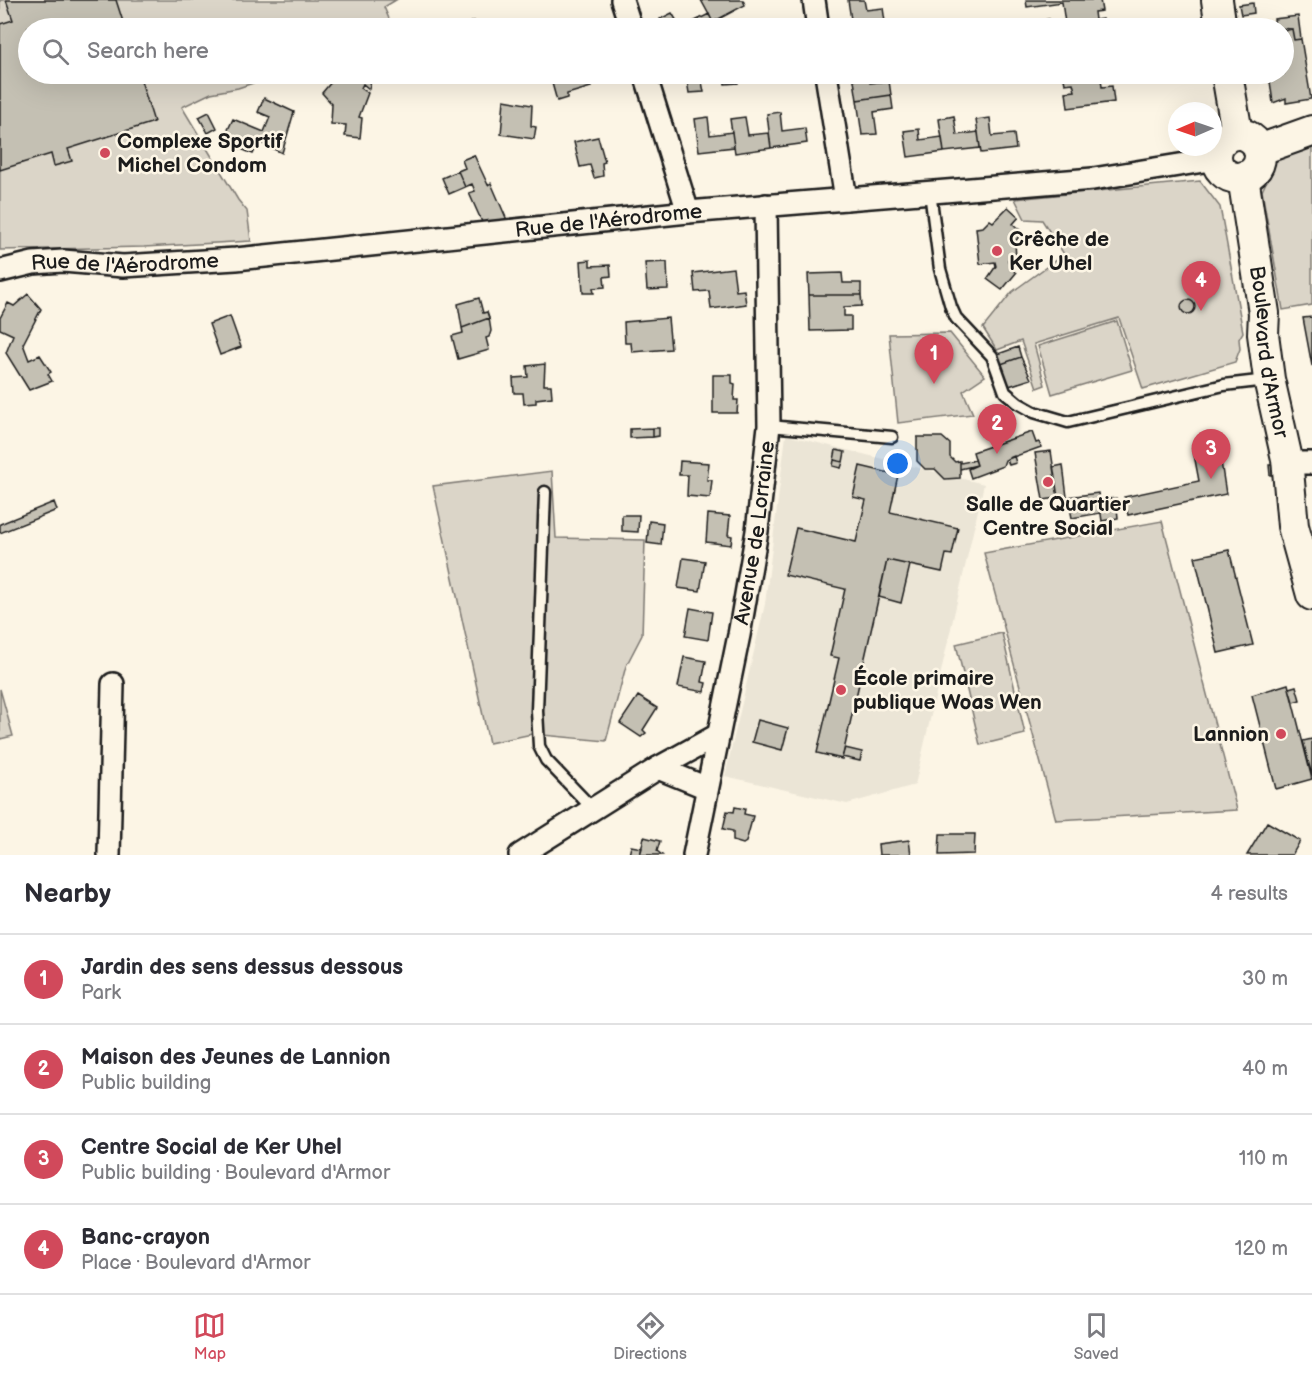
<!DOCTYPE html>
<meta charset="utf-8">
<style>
body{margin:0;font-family:"Balsamiq Sans",sans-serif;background:#f7f7f7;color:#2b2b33}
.compass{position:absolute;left:1168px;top:102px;width:54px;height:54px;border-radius:50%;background:#fff;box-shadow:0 6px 24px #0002;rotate:268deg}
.you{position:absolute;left:898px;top:464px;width:21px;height:21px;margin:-15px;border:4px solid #fff;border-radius:50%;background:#1a73e8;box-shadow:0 0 0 9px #1a73e833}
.badge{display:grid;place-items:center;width:39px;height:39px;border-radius:50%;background:#d1495b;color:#fff;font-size:20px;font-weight:700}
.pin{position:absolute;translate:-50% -50px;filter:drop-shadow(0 2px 3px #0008)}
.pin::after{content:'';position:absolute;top:32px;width:21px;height:18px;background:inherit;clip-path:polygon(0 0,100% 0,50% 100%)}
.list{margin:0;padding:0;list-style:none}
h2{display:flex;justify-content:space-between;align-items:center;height:78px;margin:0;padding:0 24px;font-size:26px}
h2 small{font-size:20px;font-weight:400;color:#7c7c81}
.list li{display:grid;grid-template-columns:39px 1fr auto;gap:18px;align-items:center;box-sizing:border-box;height:90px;padding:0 24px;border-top:2px solid #e1e1e2}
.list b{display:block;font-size:22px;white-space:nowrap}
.list p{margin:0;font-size:20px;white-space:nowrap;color:#7c7c81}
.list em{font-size:20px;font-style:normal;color:#7c7c81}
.icon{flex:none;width:33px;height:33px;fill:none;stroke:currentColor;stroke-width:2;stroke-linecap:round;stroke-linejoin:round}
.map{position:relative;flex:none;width:1312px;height:855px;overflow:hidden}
.search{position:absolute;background:#fff;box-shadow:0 6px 24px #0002;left:18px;right:18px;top:18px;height:66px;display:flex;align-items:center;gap:15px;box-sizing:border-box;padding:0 21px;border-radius:33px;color:#7c7c81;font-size:22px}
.sheet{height:438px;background:#fff}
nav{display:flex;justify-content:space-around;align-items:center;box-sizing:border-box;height:84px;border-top:2px solid #e1e1e2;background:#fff;font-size:16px;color:#7c7c81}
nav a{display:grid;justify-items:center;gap:3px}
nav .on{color:#d1495b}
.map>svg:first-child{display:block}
.built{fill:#ebe5d6}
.green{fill:#dbd5c8;stroke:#7c7872;stroke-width:1.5}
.building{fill:#c4c0b3;stroke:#1c1c1c;stroke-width:1.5}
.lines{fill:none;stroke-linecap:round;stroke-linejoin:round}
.lane-casing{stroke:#1c1c1c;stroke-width:15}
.street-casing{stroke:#1c1c1c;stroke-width:26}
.secondary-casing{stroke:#1c1c1c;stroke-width:34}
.lane{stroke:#fcf5e5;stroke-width:10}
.street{stroke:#fcf5e5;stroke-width:21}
.secondary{stroke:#fcf5e5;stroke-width:30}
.poi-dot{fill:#d1495b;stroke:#fcf5e5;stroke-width:2}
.labels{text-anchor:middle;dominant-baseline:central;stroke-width:5;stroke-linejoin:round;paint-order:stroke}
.poi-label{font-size:21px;font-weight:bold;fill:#1c1c1c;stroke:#fcf5e5;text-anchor:start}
.street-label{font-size:21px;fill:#1c1c1c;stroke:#fcf5e5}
</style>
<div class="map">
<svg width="1312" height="855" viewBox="0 0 1312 855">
<rect width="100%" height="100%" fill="#fcf5e5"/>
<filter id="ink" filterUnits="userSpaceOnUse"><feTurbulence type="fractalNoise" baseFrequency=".0167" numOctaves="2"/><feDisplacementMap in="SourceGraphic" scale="12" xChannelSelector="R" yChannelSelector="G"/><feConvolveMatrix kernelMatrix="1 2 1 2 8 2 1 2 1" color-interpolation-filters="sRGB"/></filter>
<g filter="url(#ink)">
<path class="built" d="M786,435L984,484L915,785L847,804L725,776L765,604Z"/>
<path class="green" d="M0,0H396L384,7L390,21L372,28H28V74H280L238,88L211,93L182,107L238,200L247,211L251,241L144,247L0,250Z
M1312,138V305L1283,310L1262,191L1279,154Z
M1200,181L1220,207L1243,332L1239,339L1240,349L1235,362L1143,389L1119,318L1034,344L1045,385L1037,388L1021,341L997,350L983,328L1012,292L1064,254L1042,220L1025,219L1015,199Z
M1117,321L1132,370L1052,394L1038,346Z
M950,333L985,376L963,391L973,414L898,423L889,334Z
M552,471L556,538L645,540L642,635L626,666L606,741L532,734L489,743L433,486Z
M1162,521L1237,810L1056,820L984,553Z
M1002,633L1025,734L980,745L956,644Z
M0,689L13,736L0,739Z"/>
<path class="building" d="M6,0H116L125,28H28V74H139L154,122L68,149L72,161L54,166L51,154L0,170V24L13,20Z
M701,0H743L745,5L713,22Z
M848,0H864L866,10L883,8L885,22L852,26Z
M1026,0H1100L1102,11L1094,12L1095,20L1103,19L1104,28H1041L1039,21L1049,19L1050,25L1065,23L1062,2L1027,7Z
M1253,3L1254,13L1241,15L1239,5Z
M672,13L681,28L709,14L715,27L712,28H665L660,19Z
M1298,16L1301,39L1294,40L1292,29L1275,28L1274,19Z
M474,21L478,28H458Z
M892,21L893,28H859L858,26Z
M1292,29L1294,40L1301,39L1311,99L1286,103V98L1273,103L1269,74H1284V31Z
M338,74H360V76L372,77L369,89L363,84L361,88L368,93L359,117L362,118L360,138L345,136L346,125L331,124L332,104L322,93Z
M558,74H587L591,87L567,94V98L557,101L550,76Z
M686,74H723L724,79L702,82L704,92L689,93Z
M723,74H737L738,83L725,84Z
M853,74H868L870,83L889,81L891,95L857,100Z
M1063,74H1110V77L1101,78L1102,87L1112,86L1114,102L1068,108L1066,92L1075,91L1073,83L1065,84Z
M891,95L893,109L874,112L877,134L862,135L857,100Z
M264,98L294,112L282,153L259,142L253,154L236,147L239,142L225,136L233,119L264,132L270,117L258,112Z
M504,100L532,105L531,126L536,127L534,139L501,134Z
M209,112L217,128L208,133L199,117Z
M780,112L782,131L805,128L807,143L771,148L767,114Z
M954,116L957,135L978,132L980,148L944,152L939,119Z
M708,117L710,135L732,132L734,147L699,151L695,119Z
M745,117L748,135L769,133L771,148L735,153L730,119Z
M990,118L992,136L1014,134L1016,149L981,153L976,120Z
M919,129L920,140L942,137L944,152L908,157L904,131Z
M598,137L605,162L602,163L603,176L594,178L590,165L580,167L574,142Z
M474,155L488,185L491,183L507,220L482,222L469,193L475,191L472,184L465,187L458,171L465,168L462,160Z
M458,171L465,187L449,194L442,178Z
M1008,207L1019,217L1013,224L1022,232L1015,242L1016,259L1008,260L1010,268L1016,273L1002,290L987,279L996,266L995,262L980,264L976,228L983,227L990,220L993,222Z
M590,260V266L610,265L611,276L604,277L605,287L593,288L594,293H583L581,261Z
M667,262L668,289L647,290L645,263Z
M733,268L736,291L744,290L746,304L711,309L709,291L695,292L693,273Z
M842,273L843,283H861V295H809L808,274Z
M28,294L41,309L23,344L29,360L40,355L51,372L48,374L52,381L29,390L6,353L13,335L0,329V318L8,303L14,306Z
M809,295H861L862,306L844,307V316H851V330L810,331Z
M479,298L483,313L487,312L489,318L462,328L458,304Z
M1181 307a7 7 0 1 1 14 0a7 7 0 1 1-14 0Z
M230,316L241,347L220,355L209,324Z
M1312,317V366L1303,318Z
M489,318L491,331L489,337L486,338L489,350L458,359L452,336L463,333L462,328Z
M668,318L671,349L632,352L631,343H625L624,322Z
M1018,347L1021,357L1001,364L998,354Z
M1021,357L1031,379L1009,386L1001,364Z
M545,364L544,385H551L552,397L536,399V403L524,404L523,393H514L513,378L528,377L527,366Z
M713,375H732V383L735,384L734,400H738L737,413H713Z
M653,428V437L630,438V429Z
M653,428H659V436L653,437Z
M1032,432L1036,443L1039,442L1041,447L1005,460L1003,466L971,478L968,469L977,465L973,452Z
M917,437H942L950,444V457L955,462L960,461V478L945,479L935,469H925L917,461Z
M1214,445L1215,450L1219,449L1226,494L1128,515L1124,497L1199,481L1193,449Z
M836,450L845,452L843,462L834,460Z
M1051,451L1058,498L1043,500L1035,453Z
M1014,456L1016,463L1009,465L1007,459Z
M834,460L843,462L841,468L833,466Z
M975,460L977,465L960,469V463Z
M680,461L709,463L707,480H712L710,498L687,496L688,475H679Z
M1063,465L1067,497L1058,498L1053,467Z
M1269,465H1274L1275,475H1270Z
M860,466L898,475L890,512L958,528L952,555L946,554L942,572L887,560L842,759L817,753L839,658L830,656L845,589L785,575L796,528L856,542L866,500L853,497Z
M1098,493L1101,513L1072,518L1068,497Z
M1116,498L1118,518L1102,521L1099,500Z
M54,502L57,510L0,533V524Z
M708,514L730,516L728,535L732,536L731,545L706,542Z
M622,515H639L638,532L622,531Z
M649,521L663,523L661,545L647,543Z
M1229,550L1253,645L1218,653L1195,557Z
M683,558L705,561L700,591L678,588Z
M887,560L910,565L901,603L879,597Z
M690,608L712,612L708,640L685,636Z
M684,657L706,661L702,682L706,683L704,692L678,687Z
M1288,684L1312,779L1276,789L1252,695Z
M1296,686L1300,700L1293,702L1289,688Z
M638,696L657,708L643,730L646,733L641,737L620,723Z
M758,720L788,728L782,750L752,742Z
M1312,739V776L1303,741Z
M845,748L862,752L860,761L842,757Z
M735,807L745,809L744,814L753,816L746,842L743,844L733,841V831L723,829L727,811L734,812Z
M1267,822L1300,841L1292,855H1247Z
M940,834H975L974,854L939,855Z
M644,837L660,841L657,851L662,855H640Z
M909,840L911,855H879L878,844Z
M631,846L642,848L640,855H629Z"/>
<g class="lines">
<defs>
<path id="lane" d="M930,192L940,269L951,307L956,318L992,356L1005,392L1018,403L1034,412L1068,422L1224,385L1267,380
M769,426L892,437
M545,492L537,711L539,746L546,760L593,809"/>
<g id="street">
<path d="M622,0L631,28"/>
<path d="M814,0L818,28"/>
<path d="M645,74L688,212"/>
<path d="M826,74L846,199"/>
<path id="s1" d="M0,271L33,263L63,261L123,266L236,259L688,212L1093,179L1216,159"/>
<path d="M1287,459L1299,463H1312"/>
<path d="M658,768L707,788"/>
<path d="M109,855L113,684"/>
<path d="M520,855L658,768L718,735"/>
<path id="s2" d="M694,855L739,635L757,531L769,426L766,205"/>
</g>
<g id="secondary">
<path d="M1217,0L1221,28"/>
<path d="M1227,74L1237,133"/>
<circle cx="1238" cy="156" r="22"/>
<path d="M1259,150L1312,131"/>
<path id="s3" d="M1243,177L1264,313L1263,334L1269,379L1287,459L1293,526L1312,595"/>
</g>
</defs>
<use href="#lane" class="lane-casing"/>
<use href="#street" class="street-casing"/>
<use href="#secondary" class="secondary-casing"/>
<use href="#lane" class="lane"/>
<use href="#street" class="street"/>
<use href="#secondary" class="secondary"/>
</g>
</g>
<g class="poi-dot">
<circle cx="105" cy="153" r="6"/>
<circle cx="997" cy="251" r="6"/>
<circle cx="1048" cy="482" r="6"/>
<circle cx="841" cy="690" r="6"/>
<circle cx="1281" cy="734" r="6"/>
</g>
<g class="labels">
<g class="poi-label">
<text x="117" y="141">Complexe Sportif<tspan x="117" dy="24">Michel Condom</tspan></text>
<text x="1009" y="239">Crêche de<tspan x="1009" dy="24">Ker Uhel</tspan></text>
<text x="1048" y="504" text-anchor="middle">Salle de Quartier<tspan x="1048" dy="24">Centre Social</tspan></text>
<text x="853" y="678">École primaire<tspan x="853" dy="24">publique Woas Wen</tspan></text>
<text x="1269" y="734" text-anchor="end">Lannion</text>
</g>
<g class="street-label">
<text stroke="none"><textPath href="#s1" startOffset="612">Rue de l'Aérodrome</textPath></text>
<text stroke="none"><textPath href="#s1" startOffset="126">Rue de l'Aérodrome</textPath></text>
<text stroke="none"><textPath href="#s3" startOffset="177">Boulevard d'Armor</textPath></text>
<text stroke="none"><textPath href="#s2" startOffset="328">Avenue de Lorraine</textPath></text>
</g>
</g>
</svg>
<svg class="compass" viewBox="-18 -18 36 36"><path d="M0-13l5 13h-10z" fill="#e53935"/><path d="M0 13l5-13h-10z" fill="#7c7c81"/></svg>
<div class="you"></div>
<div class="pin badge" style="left:934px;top:384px">1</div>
<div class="pin badge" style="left:997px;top:454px">2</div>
<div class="pin badge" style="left:1211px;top:479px">3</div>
<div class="pin badge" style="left:1201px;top:311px">4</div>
<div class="search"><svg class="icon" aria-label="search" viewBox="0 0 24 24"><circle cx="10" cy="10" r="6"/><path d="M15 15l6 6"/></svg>Search here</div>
</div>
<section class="sheet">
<h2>Nearby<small>4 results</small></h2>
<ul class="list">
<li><span class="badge">1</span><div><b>Jardin des sens dessus dessous</b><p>Park</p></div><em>30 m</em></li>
<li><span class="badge">2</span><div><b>Maison des Jeunes de Lannion</b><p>Public building</p></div><em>40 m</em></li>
<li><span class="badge">3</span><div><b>Centre Social de Ker Uhel</b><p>Public building · Boulevard d'Armor</p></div><em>110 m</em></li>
<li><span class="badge">4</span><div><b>Banc-crayon</b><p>Place · Boulevard d'Armor</p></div><em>120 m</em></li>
</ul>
</section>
<nav>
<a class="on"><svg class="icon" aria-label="map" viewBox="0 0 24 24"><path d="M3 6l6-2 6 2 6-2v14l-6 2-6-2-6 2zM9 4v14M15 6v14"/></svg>Map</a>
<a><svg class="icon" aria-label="directions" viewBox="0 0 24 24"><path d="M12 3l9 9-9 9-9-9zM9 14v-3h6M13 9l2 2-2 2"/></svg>Directions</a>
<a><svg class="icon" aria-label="saved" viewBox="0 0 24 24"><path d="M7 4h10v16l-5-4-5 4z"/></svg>Saved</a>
</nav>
